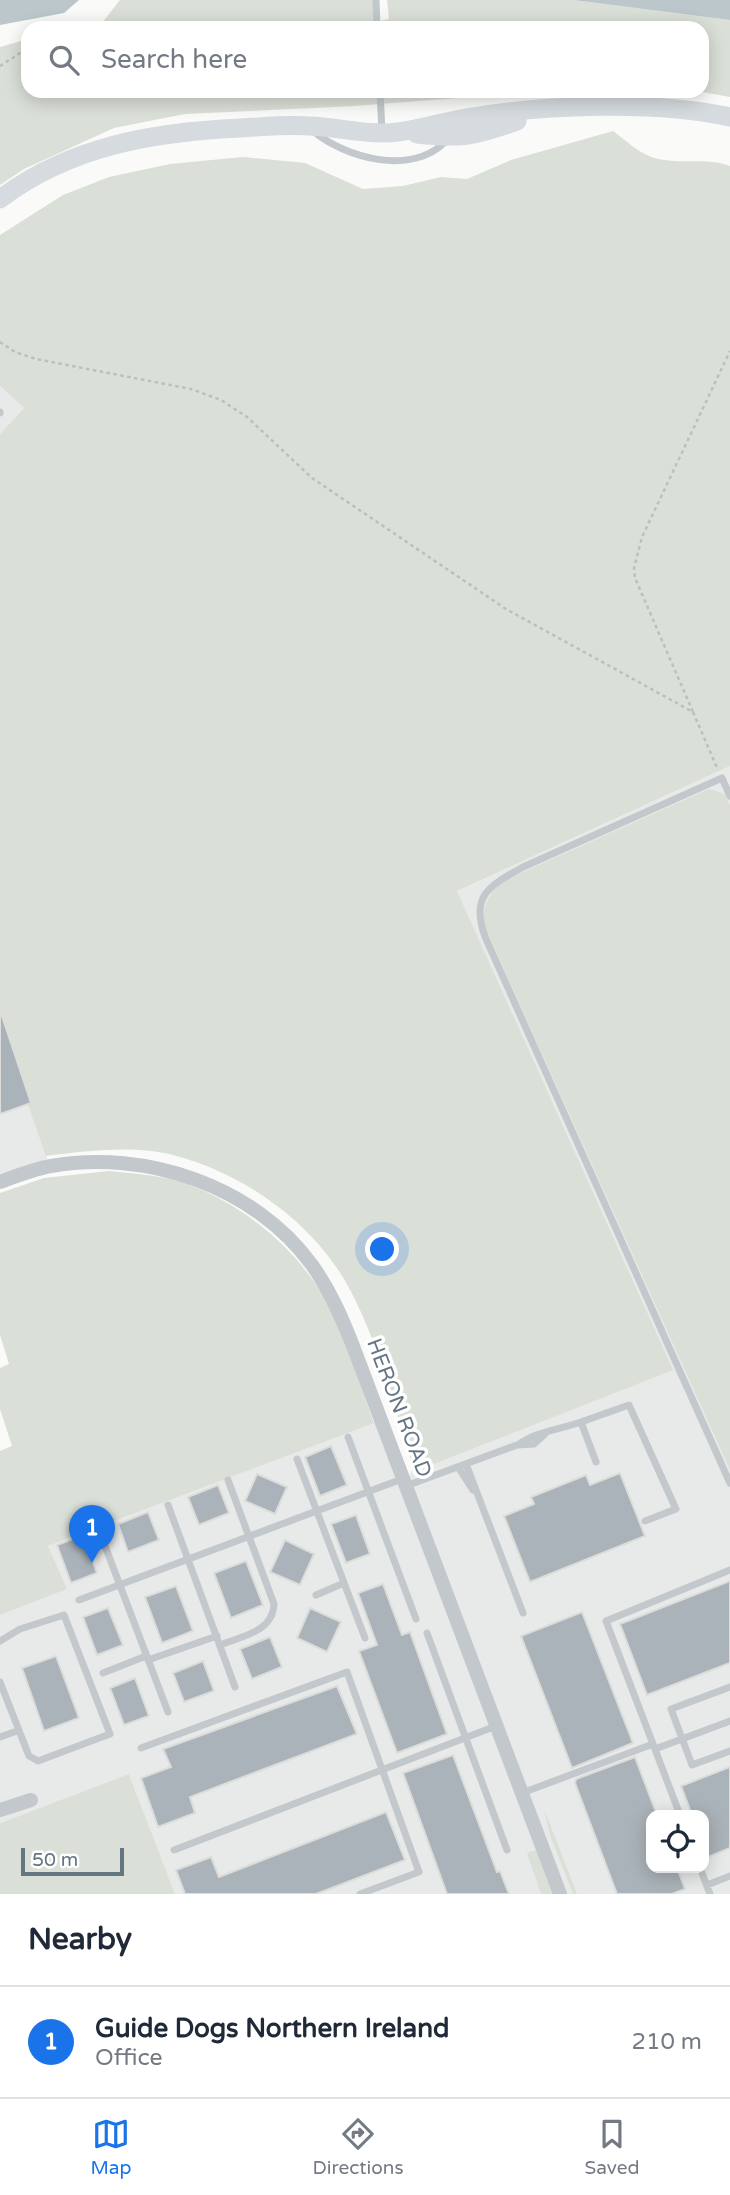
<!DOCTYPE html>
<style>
body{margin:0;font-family:"Varela Round",sans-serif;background:#f2f2f3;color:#1f2937}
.controls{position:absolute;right:21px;bottom:21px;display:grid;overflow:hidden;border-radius:14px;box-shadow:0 4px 18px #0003}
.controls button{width:63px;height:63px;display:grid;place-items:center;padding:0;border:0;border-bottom:2px solid #e0e1e3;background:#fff;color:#1f2937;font:35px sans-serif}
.scale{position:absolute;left:21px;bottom:18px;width:103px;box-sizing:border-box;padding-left:7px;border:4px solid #657683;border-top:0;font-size:19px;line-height:24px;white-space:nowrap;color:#657683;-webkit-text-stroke:5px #fff;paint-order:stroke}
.you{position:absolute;left:383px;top:1250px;width:24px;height:24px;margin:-18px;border:5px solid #fff;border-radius:50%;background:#1a73e8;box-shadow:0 0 0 10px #1a73e833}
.badge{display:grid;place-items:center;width:46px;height:46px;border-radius:50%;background:#1a73e8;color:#fff;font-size:23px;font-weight:700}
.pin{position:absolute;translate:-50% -58px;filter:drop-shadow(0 2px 4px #0008)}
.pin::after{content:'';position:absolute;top:37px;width:24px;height:21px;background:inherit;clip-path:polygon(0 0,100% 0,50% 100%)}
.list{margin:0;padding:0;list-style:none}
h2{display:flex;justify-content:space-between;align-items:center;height:91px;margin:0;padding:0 28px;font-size:30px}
h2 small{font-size:23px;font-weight:400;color:#747a83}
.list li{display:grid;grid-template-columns:46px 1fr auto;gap:21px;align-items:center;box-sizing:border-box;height:112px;padding:0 28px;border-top:2px solid #e0e1e3}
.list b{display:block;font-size:26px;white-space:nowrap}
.list p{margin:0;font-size:23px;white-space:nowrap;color:#747a83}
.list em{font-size:23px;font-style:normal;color:#747a83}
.icon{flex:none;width:38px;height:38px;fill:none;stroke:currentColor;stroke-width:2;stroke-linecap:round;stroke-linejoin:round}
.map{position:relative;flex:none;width:730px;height:1894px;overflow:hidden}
.search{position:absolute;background:#fff;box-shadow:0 4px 18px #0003;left:21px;right:21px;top:21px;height:77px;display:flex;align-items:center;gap:18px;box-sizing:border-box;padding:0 24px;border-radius:21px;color:#747a83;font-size:26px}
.sheet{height:203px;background:#fff}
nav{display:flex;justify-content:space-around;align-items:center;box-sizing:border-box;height:98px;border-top:2px solid #e0e1e3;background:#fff;font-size:19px;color:#747a83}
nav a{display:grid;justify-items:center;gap:4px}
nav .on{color:#1a73e8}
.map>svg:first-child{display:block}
.built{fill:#e8e9e9;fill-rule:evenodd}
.green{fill:#dadfd7}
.water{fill:#bbc7cb}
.building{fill:#aab3b9;stroke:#dcdcda;stroke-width:2}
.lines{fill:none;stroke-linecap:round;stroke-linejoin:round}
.path{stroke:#bbbfc2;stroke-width:2.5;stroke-dasharray:3.5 3.5;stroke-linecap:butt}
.lane{stroke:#c3c8cc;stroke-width:7}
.street{stroke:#c3c8cc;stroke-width:14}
.secondary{stroke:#d6dbdf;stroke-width:19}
.labels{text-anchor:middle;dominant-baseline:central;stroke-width:7;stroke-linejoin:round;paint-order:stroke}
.street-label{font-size:21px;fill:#657683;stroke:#fff}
</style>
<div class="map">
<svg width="730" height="1894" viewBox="0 0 730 1894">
<rect width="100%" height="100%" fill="#fafaf8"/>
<path class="built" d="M0,386L24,408L0,434Z
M730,766V1894H175L129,1774L0,1823V1615L66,1589L48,1546L381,1420L406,1485L413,1466H429L672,1370L457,891ZM651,1815H704V1868H651Z
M0,1025L50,1166L0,1182Z"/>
<path class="green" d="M120,0H373L375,22L389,19L387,0H573L730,20V97L697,91H702V28H98Z
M28,39V91H548L354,106L185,114L114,128L24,169L0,185V47Z
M613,131C626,141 639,153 654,158C679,165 706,157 730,166V766L457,891L673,1370L429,1466H413C394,1406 378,1341 348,1286C313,1222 243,1173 173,1155C133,1145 87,1151 46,1156L0,1025V434L24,408L0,386V235L63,195L109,177L170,164L243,157L305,163L363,189L403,186L441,177L467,179L511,160Z
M709,789L725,794L730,806V1470L483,923C484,902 489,893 505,880Z
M109,1171C135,1174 162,1175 187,1184C248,1206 308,1258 334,1317C350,1351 361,1388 374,1423L48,1546L67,1589L0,1615V1451L12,1446L0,1409V1368L9,1364L0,1335V1193L44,1178Z
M129,1774L175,1894H0V1823Z
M544,1809L577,1894H573L550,1835Z
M536,1850L552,1894H541L527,1853Z"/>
<path class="water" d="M0,0H79L64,13L0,25Z
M573,0H730V20Z"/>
<path class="building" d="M2,1016L31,1103L0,1114V1017Z
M331,1446L347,1485L320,1496L305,1457Z
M620,1473L645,1536L530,1582L504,1516L534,1504L531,1497L586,1475L590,1485Z
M257,1474L287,1487L275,1514L245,1501Z
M218,1485L229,1513L199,1525L188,1497Z
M148,1512L159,1540L128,1552L118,1524Z
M356,1515L370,1554L346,1563L331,1524Z
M83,1535L97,1573L71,1583L57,1545Z
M285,1540L314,1554L300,1585L270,1572Z
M246,1561L263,1605L231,1618L214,1573Z
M730,1581V1663L647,1695L620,1624Z
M383,1584L402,1635L410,1632L447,1734L397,1753L359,1651L377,1645L358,1593Z
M176,1586L193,1631L162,1643L145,1597Z
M108,1608L123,1645L97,1655L83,1617Z
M310,1608L341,1622L327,1652L297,1638Z
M582,1612L633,1743L572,1768L521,1636Z
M270,1637L282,1667L252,1679L240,1649Z
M56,1656L79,1718L44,1731L22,1668Z
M203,1661L214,1691L184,1702L173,1673Z
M135,1678L149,1716L124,1725L110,1688Z
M337,1686L357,1734L190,1797L195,1813L158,1827L141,1778L171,1767L163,1749Z
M453,1755L497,1872L500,1871L509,1894H447L403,1773Z
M635,1757L657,1815H651V1868H677L685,1889L672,1894H617L575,1783L576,1779Z
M730,1767V1848L708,1857L704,1846V1815H692L681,1786Z
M386,1812L405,1860L316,1894H185L176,1870L211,1857L219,1877Z"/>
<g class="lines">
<path class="path" d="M0,66L28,48
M0,342L15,352L36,359L191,389L221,400L247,417L312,478L506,609L693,712L635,578L634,568L642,537L730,351
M693,712L718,770"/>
<path class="lane" d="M376,0L377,28
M380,91L382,132
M313,131C347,159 412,176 446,141
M0,412V413
M730,796L722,778L523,867C489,886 469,896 486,939L730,1483
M581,1422L629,1405L676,1509L645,1521
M348,1437L416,1619
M518,1445C534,1432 561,1429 581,1422L596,1462
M297,1459L365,1638
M466,1464L523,1613
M458,1467L473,1490
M406,1486L517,1445L534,1444L545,1434
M168,1505L235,1687
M99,1530L168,1712
M316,1595L344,1583
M79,1600L402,1479
M427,1633L507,1850
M0,1641L20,1629L64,1615L110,1734L38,1761L29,1756L0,1682
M220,1645C242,1636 273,1632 274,1604L228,1480
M148,1660L217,1636
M103,1673L146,1656
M730,1687L671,1709L692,1765L730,1751
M0,1737L17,1731
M653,1744L606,1621L730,1570
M141,1748L347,1672L419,1872L360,1894
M655,1749L730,1721
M522,1793L653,1744L680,1815
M174,1850L496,1726
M700,1868L710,1894
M707,1885L730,1876"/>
<path class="street" d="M0,1182C16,1176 34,1169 51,1166C145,1149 255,1186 312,1265C330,1290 342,1318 353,1346L560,1894
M0,1810L31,1800"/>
<path class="secondary" d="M417,134C461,139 475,136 517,121
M0,199C70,146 154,132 240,128C262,127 286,124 309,126C338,127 369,136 398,132C421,129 443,122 466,118C541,105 656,100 730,117"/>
</g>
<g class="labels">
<g class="street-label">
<text transform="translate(399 1408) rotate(69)">HERON ROAD</text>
</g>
</g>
</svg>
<div class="controls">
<button><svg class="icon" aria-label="locate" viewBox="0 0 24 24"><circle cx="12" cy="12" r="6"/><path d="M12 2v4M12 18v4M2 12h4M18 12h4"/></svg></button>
</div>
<div class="scale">50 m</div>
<div class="you"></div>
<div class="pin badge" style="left:92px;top:1563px">1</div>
<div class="search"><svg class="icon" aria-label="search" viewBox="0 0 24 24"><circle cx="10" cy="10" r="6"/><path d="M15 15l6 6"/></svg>Search here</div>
</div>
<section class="sheet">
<h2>Nearby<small></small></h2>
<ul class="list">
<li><span class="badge">1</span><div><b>Guide Dogs Northern Ireland</b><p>Office</p></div><em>210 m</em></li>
</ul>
</section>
<nav>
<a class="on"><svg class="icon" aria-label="map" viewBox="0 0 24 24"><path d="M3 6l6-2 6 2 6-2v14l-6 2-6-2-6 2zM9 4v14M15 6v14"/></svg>Map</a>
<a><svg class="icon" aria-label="directions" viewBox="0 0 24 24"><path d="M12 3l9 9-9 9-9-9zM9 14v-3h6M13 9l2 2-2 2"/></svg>Directions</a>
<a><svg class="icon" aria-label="saved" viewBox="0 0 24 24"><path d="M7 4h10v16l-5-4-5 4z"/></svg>Saved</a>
</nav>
